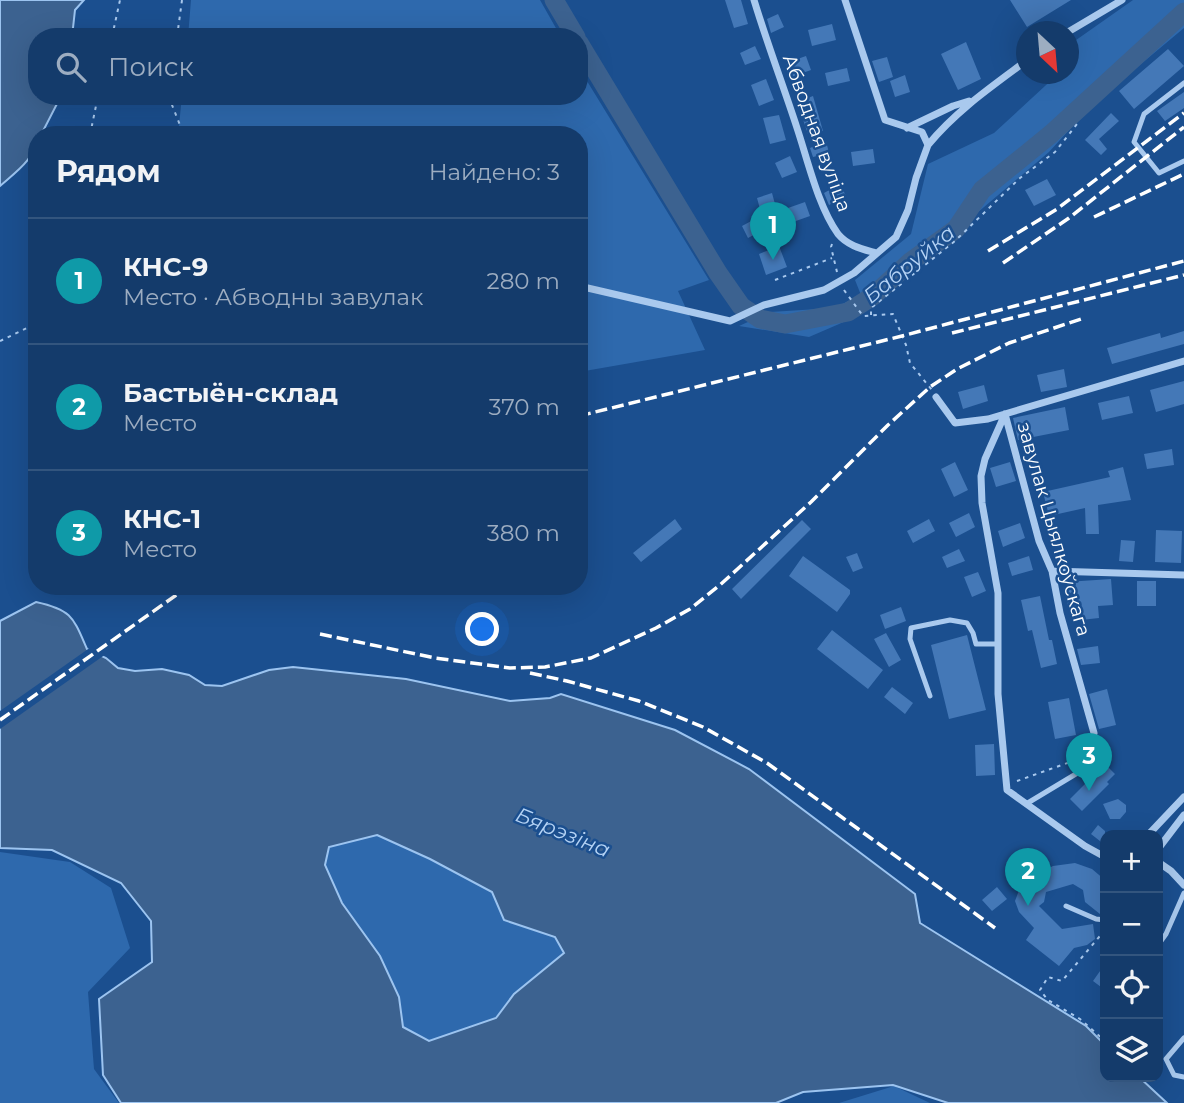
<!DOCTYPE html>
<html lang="ru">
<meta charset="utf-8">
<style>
body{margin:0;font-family:Montserrat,sans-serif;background:#1d4271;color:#f1f3f6}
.controls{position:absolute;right:21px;bottom:21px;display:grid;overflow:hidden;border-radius:14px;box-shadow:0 7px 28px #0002}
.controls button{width:63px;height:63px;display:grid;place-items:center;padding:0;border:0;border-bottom:2px solid #33557e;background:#143b6b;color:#f1f3f6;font:35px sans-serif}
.compass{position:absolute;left:1016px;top:21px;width:63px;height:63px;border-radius:50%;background:#143b6b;box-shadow:0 7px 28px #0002;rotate:154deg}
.you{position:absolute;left:483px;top:630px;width:24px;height:24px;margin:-18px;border:5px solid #fff;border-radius:50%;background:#1a73e8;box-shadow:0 0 0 10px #1a73e833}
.badge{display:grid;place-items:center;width:46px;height:46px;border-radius:50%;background:#ffd166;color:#fff;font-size:23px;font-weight:700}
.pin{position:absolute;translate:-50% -58px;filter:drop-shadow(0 2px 4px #0008)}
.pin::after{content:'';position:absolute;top:37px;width:24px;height:21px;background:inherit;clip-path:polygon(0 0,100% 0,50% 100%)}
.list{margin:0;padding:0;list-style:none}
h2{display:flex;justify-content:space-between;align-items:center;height:91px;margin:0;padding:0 28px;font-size:30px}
h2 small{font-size:23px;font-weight:400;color:#9dadc1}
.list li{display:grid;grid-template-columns:46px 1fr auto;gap:21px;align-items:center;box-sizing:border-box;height:126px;padding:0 28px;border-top:2px solid #33557e}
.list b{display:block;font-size:26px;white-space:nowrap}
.list p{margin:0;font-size:23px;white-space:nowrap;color:#9dadc1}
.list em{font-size:23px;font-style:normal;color:#9dadc1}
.icon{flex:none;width:38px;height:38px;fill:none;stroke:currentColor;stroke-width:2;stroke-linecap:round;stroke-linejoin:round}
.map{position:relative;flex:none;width:1184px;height:1103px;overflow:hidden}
.search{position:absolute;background:#143b6b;box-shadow:0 7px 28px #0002;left:28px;top:28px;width:560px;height:77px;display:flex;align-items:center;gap:18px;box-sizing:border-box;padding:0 24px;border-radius:28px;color:#9dadc1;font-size:26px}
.panel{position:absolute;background:#143b6b;box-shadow:0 7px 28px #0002;left:28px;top:126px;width:560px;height:469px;border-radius:28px}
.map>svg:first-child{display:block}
.green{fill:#2e69ad}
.water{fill:#3c6290;stroke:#9cc4f0;stroke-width:2;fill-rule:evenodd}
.pier{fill:#1b4f8f}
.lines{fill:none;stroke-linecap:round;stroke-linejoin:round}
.river{stroke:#3c6290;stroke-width:19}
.building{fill:#4478b7}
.path{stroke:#a9c9ee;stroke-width:2;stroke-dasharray:3.5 5;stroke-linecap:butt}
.lane{stroke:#a9c9ee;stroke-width:5}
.street{stroke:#a9c9ee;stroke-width:7}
.rail{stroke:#fff;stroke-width:3.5;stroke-dasharray:12 5;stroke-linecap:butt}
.labels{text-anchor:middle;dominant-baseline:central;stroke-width:5;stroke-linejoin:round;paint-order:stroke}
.street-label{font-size:19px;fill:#fff;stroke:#1b4f8f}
.water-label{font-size:21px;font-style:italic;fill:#b5d3f5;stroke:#1b4f8f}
</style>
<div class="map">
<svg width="1184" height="1103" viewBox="0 0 1184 1103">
<rect width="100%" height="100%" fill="#1b4f8f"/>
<path class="green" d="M191,0H540L561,37H188Z
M1133,0H1184V28L1092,105L1049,152L853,318L809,337L739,326L770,312L834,308L861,295L855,280L911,234L928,164L994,133L1058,74H1068L1069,45Z
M579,68L709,280L678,291L705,350L579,372V135H178L182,96H579Z
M377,835L430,859L493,892L504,920L555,937L565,953L514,994L496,1018L429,1041L403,1027L399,997L380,956L342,903L325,865L329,847Z
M0,852L70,862L111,888L130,948L88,992L94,1069L119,1103H0Z
M894,1086L930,1103H839Z"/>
<path class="water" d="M0,0H84L75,10L72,37H37V96H61L41,135H37C37,158 16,172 0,186Z
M36,602C72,610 73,617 87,649L106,658L118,668L135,671L162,669L189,675L205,685L222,686L269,670L293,667L406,679L510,701L550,698L561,694L675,730L749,769L915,894L920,923L1086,1026L1105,1045V1077H1139L1167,1103H948L893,1085L803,1092L776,1103H121L103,1075L99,999L152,962L151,921L121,883L52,850L0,848V621ZM377,835L430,859L492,892L504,920L555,937L564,953L514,994L496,1018L429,1041L403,1027L399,997L380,956L342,903L325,865L329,847Z"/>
<path class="pier" d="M91,647L106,654L0,729V711Z"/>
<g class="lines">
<path class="river" d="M554,0L576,37
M579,43L718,273L741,306L760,319L785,324L848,312L873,296L910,262L956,229L982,190L1051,134L1184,12"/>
</g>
<path class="building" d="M725,0H741L748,24L734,28Z
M1010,0H1071L1027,27Z
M778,14L784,27L771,33L767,19Z
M832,24L836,40L812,46L808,30Z
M966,42L981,79L958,90L941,54Z
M755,46L761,59L745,65L740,53Z
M1168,49L1184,66L1134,109L1119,91Z
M806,56L811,70L791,77L786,63Z
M887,57L893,77L879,82L872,61Z
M847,68L850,81L828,86L825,73Z
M905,75L910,92L895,97L890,81Z
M766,79L774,100L759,106L751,85Z
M1184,92V108L1165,121L1157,111Z
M813,96L823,131L808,134L797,102Z
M1111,113L1119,121L1099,139L1107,149L1101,155L1085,140Z
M779,115L786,140L770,144L763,118Z
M826,141L829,153L813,157L810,148Z
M873,149L875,163L853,166L851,152Z
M790,156L797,172L782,178L775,163Z
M1047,179L1056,195L1034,206L1025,190Z
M840,184L846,196L829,205L824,193Z
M772,193L775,204L760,209L757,198Z
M805,202L810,216L793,222L788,208Z
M755,219L761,231L748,238L742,226Z
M779,246L787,267L766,275L759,254Z
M1184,331V344L1112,364L1107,348L1160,333L1161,338Z
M1064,369L1067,387L1041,392L1037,375Z
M1184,381V404L1156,412L1150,390Z
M984,385L988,401L963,409L958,392Z
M1129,396L1133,413L1102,420L1098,403Z
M1065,407L1069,430L1018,440L1013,418Z
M1172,449L1174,465L1147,469L1144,454Z
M955,462L968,490L954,497L941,469Z
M1010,462L1016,481L996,487L990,468Z
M1123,467L1131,500L1098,505L1099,534H1086L1085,508L1049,516L1043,492L1110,477L1108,471Z
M969,513L975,527L956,537L949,523Z
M675,519L682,529L641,562L633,553Z
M929,519L935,531L913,543L907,531Z
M802,520L811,529L741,599L732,589Z
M1020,523L1025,538L1003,547L998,531Z
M1156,530L1182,531L1181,563L1155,562Z
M1121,540L1135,541L1133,562L1119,561Z
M959,549L965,561L947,568L942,557Z
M857,553L863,568L853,572L846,557Z
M803,556L850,590V594L837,612L789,576Z
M1029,556L1033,570L1012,576L1008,563Z
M978,572L986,591L972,597L964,577Z
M1111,579L1113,605L1098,606L1099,618L1081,620L1080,607L1068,608L1066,582Z
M1137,581H1156V606H1137Z
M1040,596L1049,640H1052L1057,664L1041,668L1032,630L1028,631L1021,600Z
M901,607L906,621L885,629L880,615Z
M832,630L883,670L868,689L817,649Z
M886,633L901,660L889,667L874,639Z
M967,635L986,710L949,719L931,645Z
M1098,646L1100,663L1081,665L1077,649Z
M892,687L913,703L905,714L884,697Z
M1107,689L1116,725L1099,729L1089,694Z
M1069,698L1076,735L1055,739L1048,702Z
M994,744L995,775L976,776L975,745Z
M1105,764L1115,774L1107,782L1109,784L1082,811L1070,799Z
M1118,799L1126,805V812L1120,819H1110L1103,804Z
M1098,825L1105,831V845L1091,834Z
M1075,863L1092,869L1105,880V915L1100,914L1085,902L1083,890L1073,884L1046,892L1044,902L1039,906L1062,929L1093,924L1095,939L1087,945L1074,948L1059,966L1026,940L1034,928L1019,912L1015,901L1021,885L1028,879L1053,866Z
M997,887L1007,899L992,911L982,900Z
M1105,964V990L1093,981Z"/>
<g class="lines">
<path class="path" d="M112,37L120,0
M177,37L182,0
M173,96L172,105L184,135
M90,135L98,96
M832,244L831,247L837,272
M775,280L832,258
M844,290L863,316L893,314L906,345L910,363L932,390
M871,315V308L955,241L1020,178L1055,152L1077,124
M0,341L27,328
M1017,781L1087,756L1095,745V741
M1105,930L1062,981L1048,977L1040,990L1048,1000L1080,1019L1105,1041"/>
<path class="lane" d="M1184,83L1144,114L1134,142L1159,173L1184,161
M930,696L910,639L911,628L950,620L967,623L973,633L976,644H998
M1026,804L1094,763
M1066,906L1096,919L1105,920
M1158,945L1166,934L1184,893
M1184,1038L1166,1059L1174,1075L1184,1077"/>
<path class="street" d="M754,0C767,43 783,85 797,128C808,161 818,206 838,234C848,246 862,249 876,253
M1068,32L1122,0
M907,128L953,106L969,101
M928,145C956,111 991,87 1026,61
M579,286L730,321L764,305L824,290L854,273L896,237L908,210L916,178L928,145L922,132L885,120L845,0
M35,324L37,323
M936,397L955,423L988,419L1184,361
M1005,414L985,459L981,476L982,503L998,593V694L1007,790L1085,846L1105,857
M1005,414L1039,541L1052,571L1060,613L1094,733
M1052,571L1184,575
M1148,835L1184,797
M1158,849L1184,815
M1158,862L1171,871L1184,885"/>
<path class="rail" d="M1094,217L1184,174
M988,251L1057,209L1184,113
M1003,263L1069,218L1184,127
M952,333L1184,275
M579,416L902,336L1184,261
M320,634L435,658L510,668L545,667L591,658L656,628L690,609L720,585L811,502L888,425L930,387L957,369L1009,343L1081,319
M530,673L567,681L639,701L703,727L767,763L995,928
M0,720L189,586"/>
</g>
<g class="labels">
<g class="street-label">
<text transform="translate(817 133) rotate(70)">Абводная вуліца</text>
<text transform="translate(1054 529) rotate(74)">завулак Цыялкоўскага</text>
</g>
<g class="water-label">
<text transform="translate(909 264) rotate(-39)">Бабруйка</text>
<text transform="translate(563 832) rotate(22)">Бярэзіна</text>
</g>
</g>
</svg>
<div class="controls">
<button>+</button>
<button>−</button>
<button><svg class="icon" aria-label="locate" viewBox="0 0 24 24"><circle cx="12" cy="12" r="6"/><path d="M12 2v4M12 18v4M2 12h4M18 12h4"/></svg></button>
<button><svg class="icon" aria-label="layers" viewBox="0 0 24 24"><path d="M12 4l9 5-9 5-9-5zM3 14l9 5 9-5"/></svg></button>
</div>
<svg class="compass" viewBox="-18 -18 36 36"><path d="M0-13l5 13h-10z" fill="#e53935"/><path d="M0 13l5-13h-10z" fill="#9dadc1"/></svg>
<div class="you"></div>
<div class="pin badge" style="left:773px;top:260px;background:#0f9aa8">1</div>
<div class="pin badge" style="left:1028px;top:906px;background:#0f9aa8">2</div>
<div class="pin badge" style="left:1089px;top:791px;background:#0f9aa8">3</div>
<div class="search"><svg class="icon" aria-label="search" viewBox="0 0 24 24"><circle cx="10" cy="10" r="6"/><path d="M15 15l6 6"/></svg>Поиск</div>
<section class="panel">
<h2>Рядом<small>Найдено: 3</small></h2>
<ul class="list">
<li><span class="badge" style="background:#0f9aa8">1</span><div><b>КНС-9</b><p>Место · Абводны завулак</p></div><em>280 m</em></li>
<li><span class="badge" style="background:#0f9aa8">2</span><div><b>Бастыён-склад</b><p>Место</p></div><em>370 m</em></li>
<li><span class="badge" style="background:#0f9aa8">3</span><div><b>КНС-1</b><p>Место</p></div><em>380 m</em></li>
</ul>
</section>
</div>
